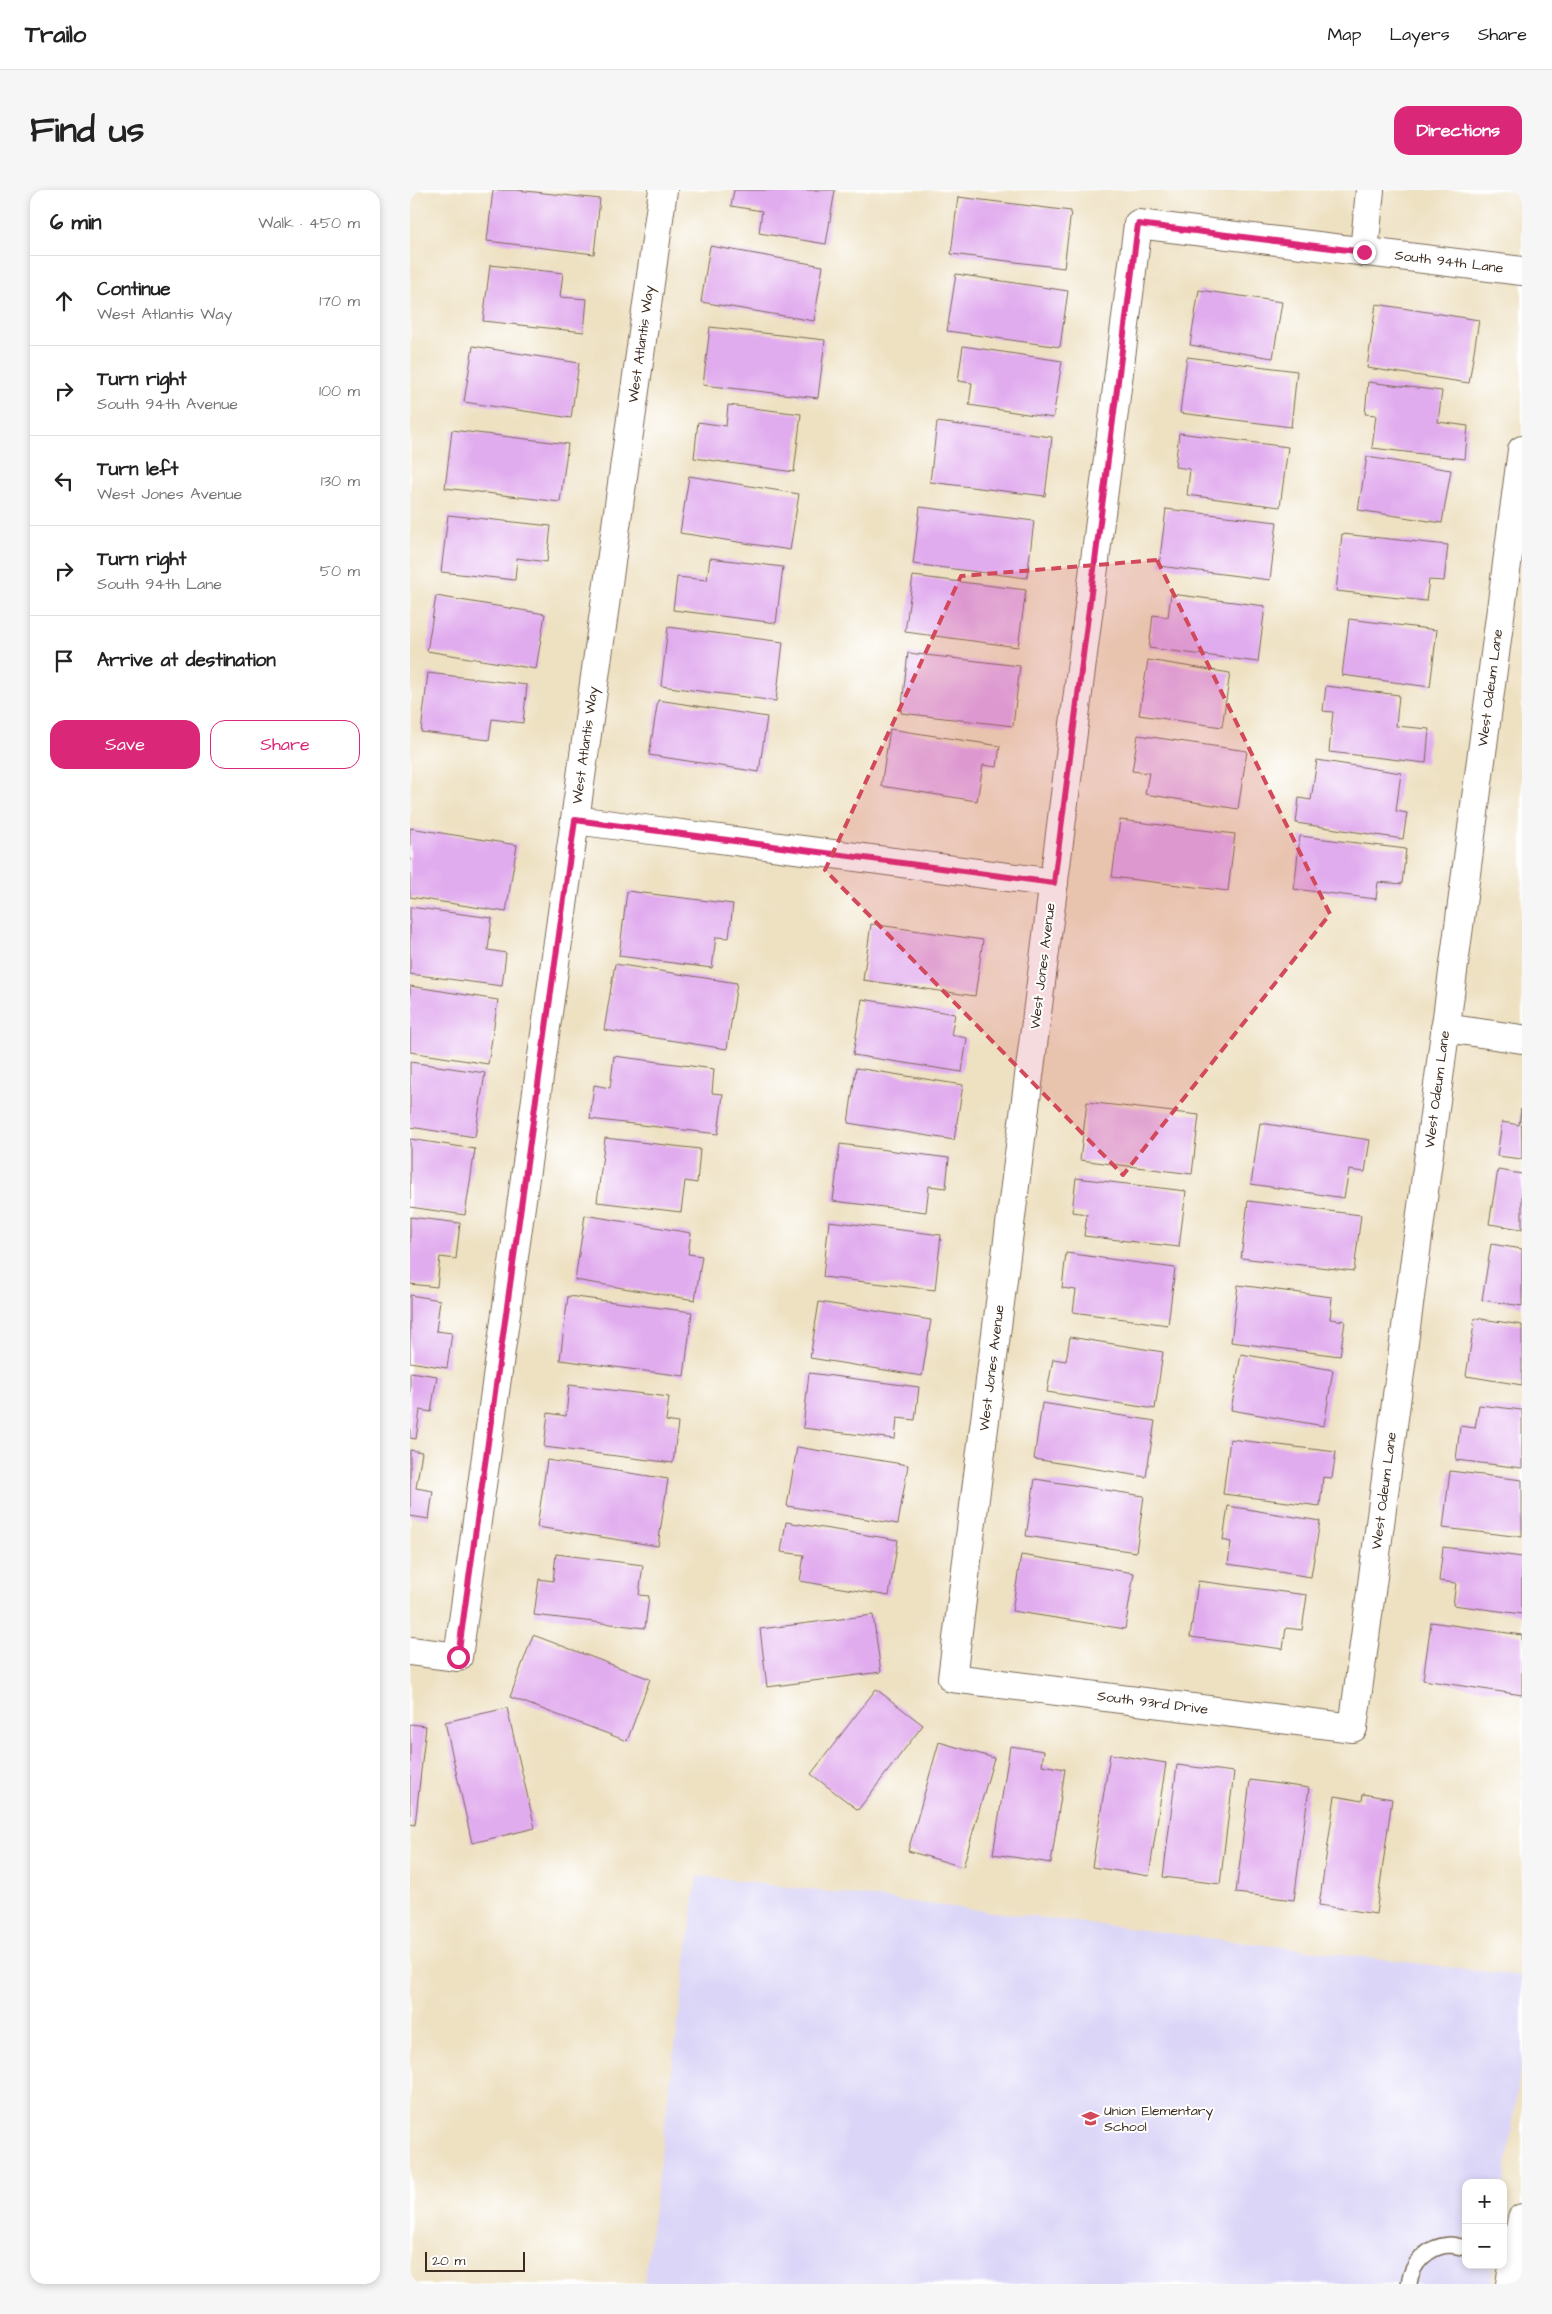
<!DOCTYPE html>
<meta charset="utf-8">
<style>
body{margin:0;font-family:"Architects Daughter",sans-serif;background:#f6f6f6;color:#222}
.controls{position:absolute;right:15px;bottom:15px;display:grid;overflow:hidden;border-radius:10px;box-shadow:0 2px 8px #0003}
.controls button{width:45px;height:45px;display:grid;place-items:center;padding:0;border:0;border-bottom:1px solid #e0e0e0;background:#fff;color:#222;font:25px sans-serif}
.scale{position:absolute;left:15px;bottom:12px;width:100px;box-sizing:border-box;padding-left:5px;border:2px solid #3b2a1e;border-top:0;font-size:14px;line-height:18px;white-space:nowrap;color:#3b2a1e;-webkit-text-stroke:4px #fff;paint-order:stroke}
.stop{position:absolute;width:15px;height:15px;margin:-11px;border:4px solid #db2777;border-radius:50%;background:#fff}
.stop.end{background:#db2777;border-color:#fff;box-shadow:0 1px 5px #0008}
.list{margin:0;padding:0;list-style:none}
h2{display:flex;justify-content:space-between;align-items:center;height:65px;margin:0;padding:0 20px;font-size:21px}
h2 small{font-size:16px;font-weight:400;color:#767676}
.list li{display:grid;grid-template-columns:32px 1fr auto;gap:15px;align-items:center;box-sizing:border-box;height:90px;padding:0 20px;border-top:1px solid #e0e0e0}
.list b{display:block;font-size:19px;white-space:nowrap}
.list p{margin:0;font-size:16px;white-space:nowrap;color:#767676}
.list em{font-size:16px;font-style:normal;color:#767676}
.actions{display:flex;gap:10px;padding:15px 20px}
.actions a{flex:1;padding:11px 0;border:1px solid #db2777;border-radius:15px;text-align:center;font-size:18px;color:#db2777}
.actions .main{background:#db2777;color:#fff}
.icon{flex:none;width:28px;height:28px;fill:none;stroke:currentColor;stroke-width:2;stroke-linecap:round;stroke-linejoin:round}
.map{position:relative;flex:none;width:1112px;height:2094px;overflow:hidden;border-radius:15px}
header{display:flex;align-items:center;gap:30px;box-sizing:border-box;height:70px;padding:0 25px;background:#fff;border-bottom:1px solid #e0e0e0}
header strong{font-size:24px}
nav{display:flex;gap:28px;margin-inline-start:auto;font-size:18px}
.intro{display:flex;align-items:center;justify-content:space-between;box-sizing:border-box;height:120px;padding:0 30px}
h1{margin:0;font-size:35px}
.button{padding:12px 22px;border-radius:15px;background:#db2777;color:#fff;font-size:18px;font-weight:700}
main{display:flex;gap:30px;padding:0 30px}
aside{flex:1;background:#fff;border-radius:15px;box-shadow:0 2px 8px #0003}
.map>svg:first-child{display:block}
.built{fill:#dbd6f7}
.building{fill:#e1acee}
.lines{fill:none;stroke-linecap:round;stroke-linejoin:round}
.lane-casing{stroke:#7a6a57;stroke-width:18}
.street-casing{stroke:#7a6a57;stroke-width:30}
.lane{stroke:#fff;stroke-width:15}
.street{stroke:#fff;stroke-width:28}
.route{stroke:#db2777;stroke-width:6}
.marked{fill:#d1495b;fill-opacity:0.2;stroke:#d1495b;stroke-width:4;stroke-dasharray:10 6;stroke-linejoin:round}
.labels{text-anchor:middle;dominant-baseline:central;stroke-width:4;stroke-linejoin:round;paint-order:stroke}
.street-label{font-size:14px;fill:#3b2a1e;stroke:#fff}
.poi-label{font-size:14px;fill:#3b2a1e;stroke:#fff;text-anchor:start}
</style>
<header>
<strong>Trailo</strong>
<nav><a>Map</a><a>Layers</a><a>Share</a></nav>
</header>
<div class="intro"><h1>Find us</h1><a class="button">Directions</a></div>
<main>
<aside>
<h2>6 min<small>Walk · 450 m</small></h2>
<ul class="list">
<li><svg class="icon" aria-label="ahead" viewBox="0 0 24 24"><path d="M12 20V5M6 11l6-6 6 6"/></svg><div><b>Continue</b><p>West Atlantis Way</p></div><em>170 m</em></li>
<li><svg class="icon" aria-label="right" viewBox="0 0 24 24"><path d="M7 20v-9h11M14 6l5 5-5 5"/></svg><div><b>Turn right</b><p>South 94th Avenue</p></div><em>100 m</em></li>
<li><svg class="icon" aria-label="left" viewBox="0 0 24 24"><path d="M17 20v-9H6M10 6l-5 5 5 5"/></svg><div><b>Turn left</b><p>West Jones Avenue</p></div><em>130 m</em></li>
<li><svg class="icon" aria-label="right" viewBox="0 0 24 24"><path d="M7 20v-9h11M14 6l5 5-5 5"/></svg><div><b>Turn right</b><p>South 94th Lane</p></div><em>50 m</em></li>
<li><svg class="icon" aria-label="arrive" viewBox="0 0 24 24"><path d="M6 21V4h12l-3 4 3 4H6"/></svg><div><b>Arrive at destination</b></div></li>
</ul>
<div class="actions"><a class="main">Save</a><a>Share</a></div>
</aside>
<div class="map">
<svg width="1112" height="2094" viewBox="0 0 1112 2094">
<rect width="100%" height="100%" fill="#fff"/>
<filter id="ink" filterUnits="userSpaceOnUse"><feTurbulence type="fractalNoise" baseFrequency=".02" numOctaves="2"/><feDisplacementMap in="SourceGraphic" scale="10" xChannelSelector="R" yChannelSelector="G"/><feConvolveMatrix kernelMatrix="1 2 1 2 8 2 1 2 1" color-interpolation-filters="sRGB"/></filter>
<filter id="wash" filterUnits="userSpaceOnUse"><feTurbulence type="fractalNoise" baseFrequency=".0096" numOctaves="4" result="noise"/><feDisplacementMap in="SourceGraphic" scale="20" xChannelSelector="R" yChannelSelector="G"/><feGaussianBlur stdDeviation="1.12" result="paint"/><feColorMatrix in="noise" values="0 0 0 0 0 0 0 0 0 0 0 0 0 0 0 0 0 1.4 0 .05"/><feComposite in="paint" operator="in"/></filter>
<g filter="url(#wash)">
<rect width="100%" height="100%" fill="#eee1c2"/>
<path class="built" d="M287,1686L1112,1786V1866L1093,2003V1993H1056V2075H1083L1081,2094H234Z"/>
<g id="blocks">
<path class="building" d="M83,0H106L190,9L184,64L77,51Z
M324,0H425L416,54L349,43L352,21L321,16Z
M548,7L661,21L654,78L541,64Z
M300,56L413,76L404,131L291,112Z
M80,75L153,83L150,107L177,109L174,142L73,131Z
M546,84L658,101L650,157L537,141Z
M789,100L872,112L863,168L780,155Z
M966,114L1069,130L1059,193L957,178Z
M300,137L415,150L408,208L293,195Z
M63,156L169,173L161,228L54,212Z
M553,156L652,171L643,228L559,215L562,193L548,191Z
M777,167L887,181L881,237L770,223Z
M958,192L1032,201L1028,232L1058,236L1055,269L962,258L966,225L955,224Z
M318,215L391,224L384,282L284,268L288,232L316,236Z
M527,232L642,247L635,306L520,292Z
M42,240L158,254L150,312L35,298Z
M769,243L878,257L870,317L777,305L780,279L765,277Z
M957,267L1041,280L1032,333L948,320Z
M279,286L389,304L380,360L270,343Z
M510,317L624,331L617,388L503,374Z
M756,319L867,332L860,390L749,376Z
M38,325L141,336L137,372L107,368L105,390L31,382Z
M932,344L1038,355L1034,391L1019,390L1016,411L926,401Z
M300,368L373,377L366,433L263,420L267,387L297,390Z
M503,386L616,400L608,457L495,442Z
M761,404L855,416L848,472L739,458L743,425L758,427Z
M26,406L135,424L126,479L17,461Z
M939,429L1027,440L1020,497L932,485Z
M258,437L373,452L366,511L251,496Z
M498,463L610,476L603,536L491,523Z
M738,470L820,483L812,537L729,525Z
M18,483L117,495L113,533L82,529L79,550L11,542Z
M916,496L989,505L986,536L1019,539L1016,573L919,562L923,522L913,521Z
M248,510L357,527L349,582L239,565Z
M480,539L590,556L587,577L573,575L567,611L471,596Z
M728,545L837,561L828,619L735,604L739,583L722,581Z
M907,570L991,583L986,621L997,623L993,649L886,633L889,608L901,610Z
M710,630L825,644L818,701L702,687Z
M0,638L107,655L96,722L0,707Z
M890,646L996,659L992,694L968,692L966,709L884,699Z
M217,701L323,714L319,748L306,747L302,778L209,766Z
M0,717L82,728L78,760L96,763L92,796L0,784Z
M461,734L573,750L565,806L453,790Z
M205,774L327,793L317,859L194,840Z
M0,796L88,810L78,874L0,862Z
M452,809L545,824L541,845L557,848L552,882L443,865Z
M204,866L304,879L302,903L313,904L308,944L180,929L184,895L200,898Z
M0,872L75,883L65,947L0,937Z
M446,878L553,895L544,950L438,933Z
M677,912L789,925L782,984L670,970Z
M1111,919L1112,969L1087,966L1092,932L1109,935Z
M850,933L960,950L955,982L939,980L934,1008L841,994Z
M195,948L290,959L287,993L275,991L271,1022L187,1012Z
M0,949L65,959L55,1025L0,1017Z
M430,954L539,968L536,998L519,996L516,1022L423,1011Z
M1088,980L1112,984V1039L1079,1034Z
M666,988L776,1001L769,1057L674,1046L677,1024L662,1022Z
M838,1011L951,1025L944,1081L831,1068Z
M175,1025L281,1043L278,1064L292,1066L285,1110L165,1090Z
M0,1027L50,1033L46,1069L30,1067L27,1097L0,1094Z
M419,1031L531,1045L525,1100L413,1087Z
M1081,1054L1112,1059V1116L1072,1110Z
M656,1063L765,1078L758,1135L663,1122L666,1100L652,1098Z
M828,1095L922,1107L920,1129L935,1131L930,1166L821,1152Z
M0,1105L30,1110L26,1141L42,1143L37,1178L0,1172Z
M158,1106L282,1122L274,1186L150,1170Z
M409,1112L521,1130L512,1186L400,1168Z
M1065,1128L1112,1135V1195L1056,1186Z
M660,1147L753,1162L745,1219L637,1202L643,1169L656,1171Z
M831,1164L923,1180L914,1236L821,1220Z
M0,1182L27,1186L21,1222L10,1220L6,1249L0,1248Z
M399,1183L509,1197L505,1230L487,1228L485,1249L393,1238Z
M159,1195L259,1207L256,1231L268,1233L263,1273L134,1257L138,1223L156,1226Z
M632,1213L745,1231L736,1287L624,1269Z
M1069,1215L1112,1220V1278L1046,1270L1050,1236L1065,1238Z
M820,1249L926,1262L922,1288L913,1287L910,1316L813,1304Z
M387,1257L498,1275L488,1334L377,1316Z
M0,1260L12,1262L6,1298L23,1301L19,1329L0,1326Z
M137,1270L258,1289L248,1356L127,1337Z
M1040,1281L1112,1290V1347L1033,1338Z
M625,1289L734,1306L726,1362L616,1346Z
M818,1316L910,1331L901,1387L818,1374L821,1352L813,1350Z
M376,1332L488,1350L479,1406L390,1391L394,1365L371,1362Z
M1033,1357L1112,1367V1424L1043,1415L1046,1393L1029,1391Z
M146,1364L233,1375L229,1405L239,1406L235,1438L124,1425L129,1389L143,1391Z
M611,1365L724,1383L715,1439L602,1421Z
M788,1391L897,1405L892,1440L876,1438L873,1459L780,1447Z
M463,1425L471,1482L357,1497L350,1439Z
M1021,1432L1112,1445V1505L1013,1490Z
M123,1445L240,1489L217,1551L100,1507Z
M466,1499L513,1535L448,1620L401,1584Z
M97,1518L125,1638L62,1653L35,1532Z
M0,1534L16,1536L5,1635L0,1634Z
M529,1552L584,1568L553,1677L498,1661Z
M600,1556L634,1561L632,1575L655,1579L641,1673L583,1664Z
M700,1564L756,1573L739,1686L682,1677Z
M767,1575L824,1582L810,1694L753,1687Z
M840,1590L899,1598L884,1710L826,1703Z
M953,1604L982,1609L966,1724L909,1715L925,1606L952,1611Z"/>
</g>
</g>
<g filter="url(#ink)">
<use href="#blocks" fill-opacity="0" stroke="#7a6a57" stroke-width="1"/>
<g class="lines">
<defs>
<path id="lane" d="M999,2094C1001,2074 1018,2056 1040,2055C1044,2055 1051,2057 1056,2058"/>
<g id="street">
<path d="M954,62L960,0"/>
<path id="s1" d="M1112,81L728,34L542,1488L943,1538L1112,260"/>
<path d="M165,630L644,693"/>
<path d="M1035,838L1112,849"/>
<path id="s2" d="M0,1461L48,1467L253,0"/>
<path d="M1100,2094L1112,2028"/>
</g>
</defs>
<use href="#lane" class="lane-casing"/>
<use href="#street" class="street-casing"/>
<use href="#lane" class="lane"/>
<use href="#street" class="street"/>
</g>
</g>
<g class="lines" filter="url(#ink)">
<path class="route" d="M48,1467L165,630L644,693L728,34L954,62"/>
</g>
<path class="marked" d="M747,370L920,724L713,985L415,680L551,386Z"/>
<defs>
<symbol id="school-bare" viewBox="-9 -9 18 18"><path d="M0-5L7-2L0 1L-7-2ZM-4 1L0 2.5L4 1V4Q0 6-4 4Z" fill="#d1495b" stroke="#fff" stroke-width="2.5" paint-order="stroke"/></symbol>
</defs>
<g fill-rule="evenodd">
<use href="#school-bare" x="668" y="1916" width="25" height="25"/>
</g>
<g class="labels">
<g class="street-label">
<text transform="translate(1039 72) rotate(7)">South 94th Lane</text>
<text stroke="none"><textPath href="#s2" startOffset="1374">West Atlantis Way</textPath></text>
<text stroke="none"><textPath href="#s1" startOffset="3306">West Odeum Lane</textPath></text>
<text stroke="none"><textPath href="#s2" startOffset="969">West Atlantis Way</textPath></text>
<text transform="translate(633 776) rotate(-83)">West Jones Avenue</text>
<text stroke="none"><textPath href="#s1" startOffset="2901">West Odeum Lane</textPath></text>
<text transform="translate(582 1178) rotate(-83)">West Jones Avenue</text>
<text stroke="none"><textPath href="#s1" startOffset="2496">West Odeum Lane</textPath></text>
<text stroke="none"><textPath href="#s1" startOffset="2055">South 93rd Drive</textPath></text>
</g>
<g class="poi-label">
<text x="694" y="1921">Union Elementary<tspan x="694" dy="16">School</tspan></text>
</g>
</g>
</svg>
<div class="controls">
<button>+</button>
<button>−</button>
</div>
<div class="scale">20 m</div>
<div class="stop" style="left:48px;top:1467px"></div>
<div class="stop end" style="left:954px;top:62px"></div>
</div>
</main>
